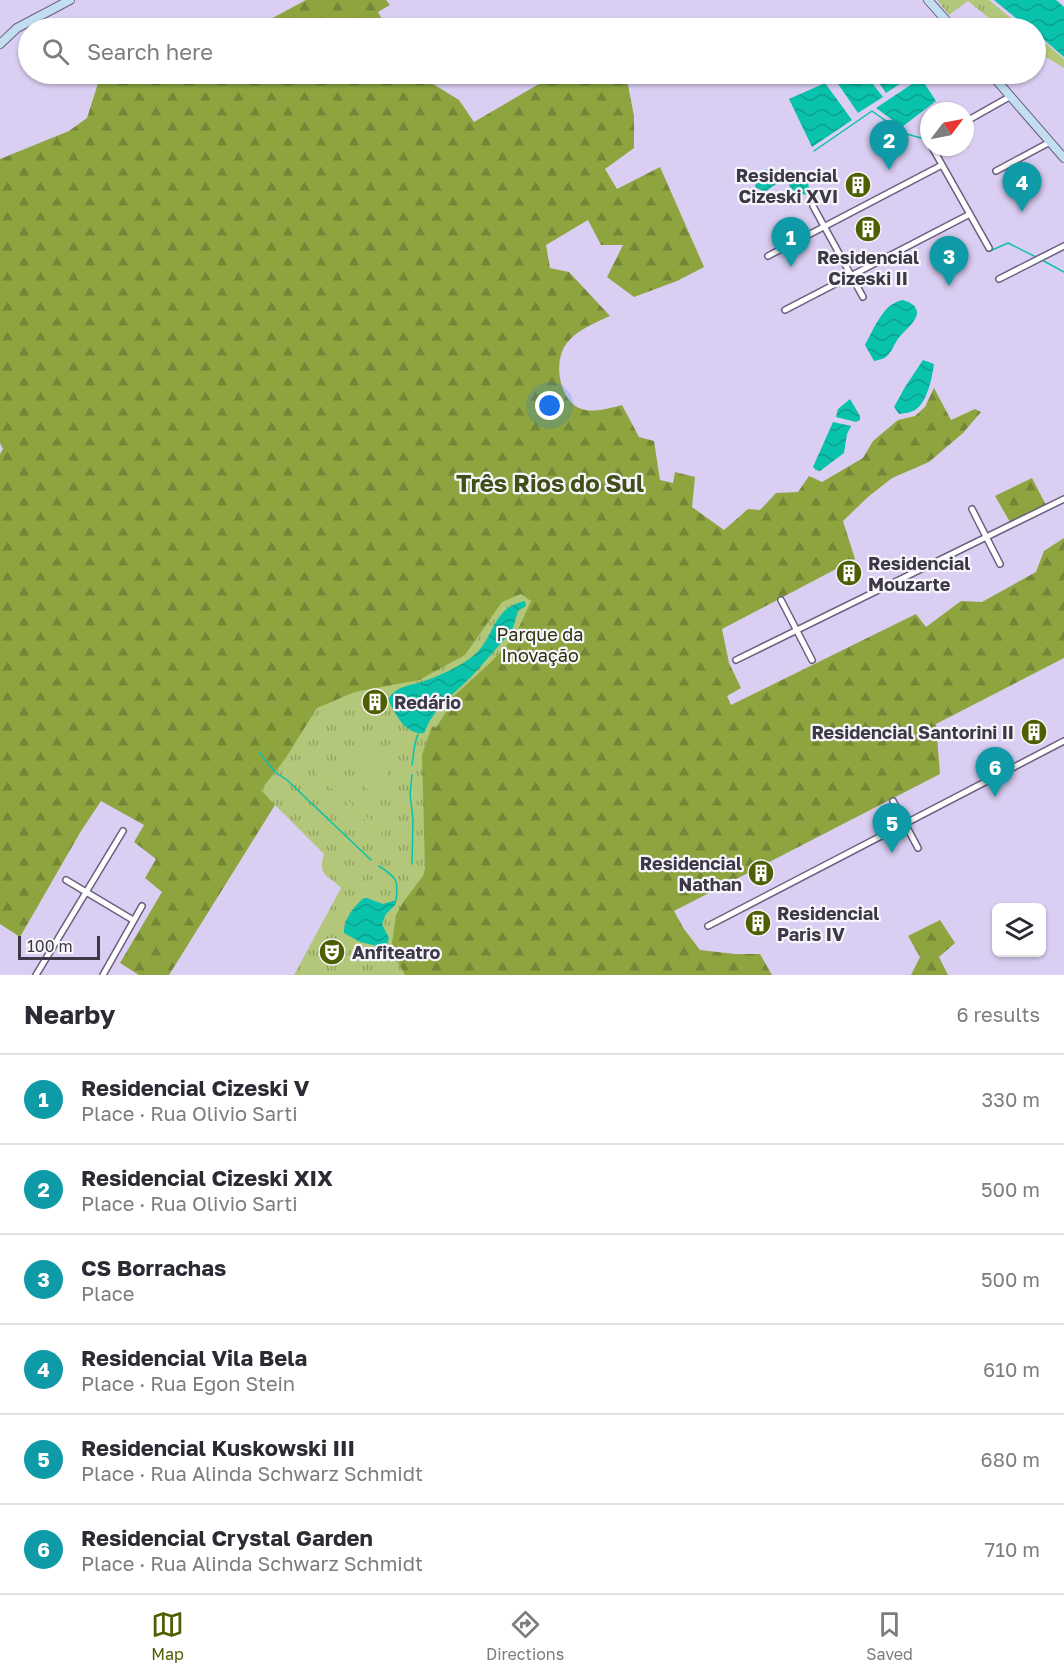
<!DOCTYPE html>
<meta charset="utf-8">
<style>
body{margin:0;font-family:"Golos Text",sans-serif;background:#f2f2f3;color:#2b2b33}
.controls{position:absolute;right:18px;bottom:18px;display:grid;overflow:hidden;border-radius:9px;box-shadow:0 2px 4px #0004}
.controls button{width:54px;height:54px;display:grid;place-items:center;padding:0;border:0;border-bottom:2px solid #e1e1e2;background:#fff;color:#2b2b33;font:30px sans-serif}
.compass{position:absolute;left:920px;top:102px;width:54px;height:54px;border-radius:50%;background:#fff;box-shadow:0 2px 4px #0004;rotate:58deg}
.scale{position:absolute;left:18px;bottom:15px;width:82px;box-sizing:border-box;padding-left:6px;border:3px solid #3d3846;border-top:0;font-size:16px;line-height:21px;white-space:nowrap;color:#3d3846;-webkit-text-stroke:4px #f7f5fc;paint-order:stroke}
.you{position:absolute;left:550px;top:406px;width:21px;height:21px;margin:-15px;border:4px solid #fff;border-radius:50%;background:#1a73e8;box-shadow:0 0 0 9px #1a73e833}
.badge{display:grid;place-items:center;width:39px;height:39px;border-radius:50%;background:#4e5f02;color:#fff;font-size:20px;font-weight:700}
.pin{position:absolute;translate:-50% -50px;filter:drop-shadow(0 2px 3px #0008)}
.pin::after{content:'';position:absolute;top:32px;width:21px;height:18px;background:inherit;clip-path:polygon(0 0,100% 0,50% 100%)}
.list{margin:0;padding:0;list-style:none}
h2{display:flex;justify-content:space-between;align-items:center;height:78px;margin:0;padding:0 24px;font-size:26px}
h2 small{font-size:20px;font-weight:400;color:#7c7c81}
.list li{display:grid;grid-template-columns:39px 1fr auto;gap:18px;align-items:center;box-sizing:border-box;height:90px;padding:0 24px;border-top:2px solid #e1e1e2}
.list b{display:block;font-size:22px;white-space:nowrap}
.list p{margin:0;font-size:20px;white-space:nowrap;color:#7c7c81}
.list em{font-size:20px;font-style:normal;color:#7c7c81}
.icon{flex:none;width:33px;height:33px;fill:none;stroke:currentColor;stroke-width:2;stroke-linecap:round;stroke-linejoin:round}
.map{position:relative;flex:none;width:1064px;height:975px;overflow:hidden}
.search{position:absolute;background:#fff;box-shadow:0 2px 4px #0004;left:18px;right:18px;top:18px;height:66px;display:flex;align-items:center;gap:15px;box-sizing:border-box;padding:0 21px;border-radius:33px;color:#7c7c81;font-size:22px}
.sheet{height:618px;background:#fff}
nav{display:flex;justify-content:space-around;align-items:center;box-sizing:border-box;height:84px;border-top:2px solid #e1e1e2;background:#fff;font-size:16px;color:#7c7c81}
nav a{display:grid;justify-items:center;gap:3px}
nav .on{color:#4e5f02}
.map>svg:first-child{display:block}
.grass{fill:url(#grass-tufts)}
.forest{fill:url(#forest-firs)}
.garden{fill:#b3c77a}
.water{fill:url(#water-waves)}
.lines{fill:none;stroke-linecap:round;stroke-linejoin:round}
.stream{stroke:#09c2ac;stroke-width:1.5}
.street-casing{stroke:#6a5f7f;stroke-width:8}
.secondary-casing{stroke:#6a5f7f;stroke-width:10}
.street{stroke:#fff;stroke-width:5}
.secondary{stroke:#c2deef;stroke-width:8}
.labels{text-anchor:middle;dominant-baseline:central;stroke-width:4.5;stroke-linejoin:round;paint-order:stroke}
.poi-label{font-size:18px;font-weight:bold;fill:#3d3846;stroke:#f7f5fc;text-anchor:start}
.park-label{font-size:18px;fill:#293207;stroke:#f7f5fc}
.district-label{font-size:24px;font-weight:bold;fill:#434f18;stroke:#f7f5fc}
</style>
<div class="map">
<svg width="1064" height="975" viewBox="0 0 1064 975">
<defs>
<pattern id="grass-tufts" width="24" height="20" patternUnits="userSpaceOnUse" patternTransform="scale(1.5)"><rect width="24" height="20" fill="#b3c77a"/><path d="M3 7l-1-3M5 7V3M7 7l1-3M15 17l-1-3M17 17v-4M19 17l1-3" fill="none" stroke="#93a366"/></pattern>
<pattern id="forest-firs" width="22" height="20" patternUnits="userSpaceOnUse" patternTransform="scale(1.5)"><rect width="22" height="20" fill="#8ea53f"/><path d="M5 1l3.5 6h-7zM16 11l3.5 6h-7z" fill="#758737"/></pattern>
<pattern id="water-waves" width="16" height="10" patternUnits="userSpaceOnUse" patternTransform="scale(1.5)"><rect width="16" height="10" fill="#09c2ac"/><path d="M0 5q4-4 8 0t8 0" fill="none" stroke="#0b9f8e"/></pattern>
</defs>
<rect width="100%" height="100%" fill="#dacef2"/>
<path class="grass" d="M937,0H989L1023,28H1001L968,1L949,15Z
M1036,36L1048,45L1064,59V68L1036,51Z
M589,417L499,975H294L341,888C328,875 317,876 324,854L261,791L259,675Z"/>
<path class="forest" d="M306,0H386L390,5L378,12L383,21L393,26V28H254Z
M101,74H417L459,100L474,122L556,74H638L627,80L634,116V148L605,169L617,189L660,167L704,267L677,281L634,297L607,277L623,245H601L588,220L546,245L550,268L569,272L610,316C595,323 578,329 567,343C552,361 559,405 585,410C597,412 610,408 622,405L639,437L654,441L660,480L673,483L675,472L695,477L692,507L724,530L748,509L760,510L776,493L798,492L809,476L822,482L863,458L873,441L898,420L915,416L925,407L934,388L951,420L975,409L981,412L963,433L929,462L892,478L868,497L843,521L855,559L722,629L729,663L741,688L727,696L731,705L916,614L926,627L961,601L982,602L1036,572L1044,551L1064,538V658L936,724L940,774L674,911L684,929L700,950L735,954H760L772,975H405L391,950L396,915L404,901L423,876L425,869L422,755L432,726L436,728L449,707L445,704L489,664L515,636L531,601L521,594L502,602L465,655L419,680L355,692L317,708L285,759L261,790L275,805L169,975H139L120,963L162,892L145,878L156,859L134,842L144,825L101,801L81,831L20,937L0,924V454L3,449L0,443V159L69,131L87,118Z
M1032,478L1046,505L1010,522L995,496Z
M940,920L955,943L939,957L948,975H911L920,957L908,936Z"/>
<path class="garden" d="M392,745L396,766L358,773L354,752Z
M321,751L323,754C317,760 318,772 323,779L345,793L352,807L355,811L380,824L382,831L376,841L375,854H373C373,848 378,835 376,830C373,821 361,819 354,813C347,808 346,799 340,793C335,789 329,788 324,784C313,777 316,764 318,753Z
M324,755L328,758L325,761V773C330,780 338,780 345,785C351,790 352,799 357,804C363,810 371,812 378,815C393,823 382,842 378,854H376C378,846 385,832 383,827C380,817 368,815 360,810C352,806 353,798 347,791C341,784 330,782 323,775L322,768Z
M387,769L390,783L383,785L384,790L377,791L375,786V791L368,792L367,788H364L361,773Z"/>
<path class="water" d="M994,0H1056L1064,7V57L1036,33V28H1028Z
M842,74H865L883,97L858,113L834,78Z
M873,74H915L886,93Z
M921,78L936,101L902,127L876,108Z
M825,83L852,120L812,147L789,99Z
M767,169L779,180L776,184L765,192L755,187L756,181Z
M806,172L810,194L798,195L789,186L790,182Z
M903,300C908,302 916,304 917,312C918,321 903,332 898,339C894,344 892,352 887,356C884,359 879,360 874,361L865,345C874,329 883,303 903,300Z
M923,360L934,364C932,378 927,405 913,411C909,413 903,413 899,414L894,407L905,387Z
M850,399L860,416V420L856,422L836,417L838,409Z
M833,422L851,426L847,434L844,453L820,471L816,470L813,467Z
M525,601L526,606L518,611L512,631L471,677L439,707L429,722L424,733C405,735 395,714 388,699C399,684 408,687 424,681C439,676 461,666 473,656C496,637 491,608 525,601Z
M364,898H367L383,904L396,900V904L386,914L382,924L389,938L386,948L360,942L344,933C343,920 354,906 364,898Z"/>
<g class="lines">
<path class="stream" d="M814,151L872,111L903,133L921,138
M990,251L1008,243L1036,257
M1042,260L1064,272
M259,752L275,772L287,780L371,860
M412,765L415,743L418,734
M412,864L413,819L410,794L412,775
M379,866C396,877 399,880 396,900"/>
<defs>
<path id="street" d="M965,122L1011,96
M932,147L989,248
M996,171L1050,142
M813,206L863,297
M768,256L942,165
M999,279L1064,246
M785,310L970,214
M972,509L1000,564
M781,600L812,660
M736,660L1064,499
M893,801L918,848
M66,880L133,920
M708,926L1064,741
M36,975L123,831
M103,975L142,906"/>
<path id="secondary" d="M928,0L953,28
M0,44L17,28L70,0
M991,74L1064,158"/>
</defs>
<use href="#street" class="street-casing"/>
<use href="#secondary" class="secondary-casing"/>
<use href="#street" class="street"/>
<use href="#secondary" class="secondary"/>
</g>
<defs>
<symbol id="building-disc" viewBox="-11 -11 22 22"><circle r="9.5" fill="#4e5f02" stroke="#f7f5fc"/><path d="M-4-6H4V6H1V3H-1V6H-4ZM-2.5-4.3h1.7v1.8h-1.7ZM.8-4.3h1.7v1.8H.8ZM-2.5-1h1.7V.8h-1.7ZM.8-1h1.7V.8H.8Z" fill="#fff"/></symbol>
<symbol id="theatre-disc" viewBox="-11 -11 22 22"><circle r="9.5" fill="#4e5f02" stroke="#f7f5fc"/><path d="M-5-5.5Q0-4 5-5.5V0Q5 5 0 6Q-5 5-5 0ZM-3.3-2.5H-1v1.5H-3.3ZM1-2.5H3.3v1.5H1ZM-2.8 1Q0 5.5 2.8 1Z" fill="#fff"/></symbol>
</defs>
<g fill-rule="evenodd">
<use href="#building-disc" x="843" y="170" width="30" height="30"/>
<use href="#building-disc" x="853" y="214" width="30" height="30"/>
<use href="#building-disc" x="834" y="558" width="30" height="30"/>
<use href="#building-disc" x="360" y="687" width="30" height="30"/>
<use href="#building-disc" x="1019" y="717" width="30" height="30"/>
<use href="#building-disc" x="746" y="858" width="30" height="30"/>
<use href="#building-disc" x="743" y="908" width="30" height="30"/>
<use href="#theatre-disc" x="317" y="937" width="30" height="30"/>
</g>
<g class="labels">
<g class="poi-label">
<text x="838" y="175" text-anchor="end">Residencial<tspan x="838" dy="21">Cizeski XVI</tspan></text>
<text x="868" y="257" text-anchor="middle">Residencial<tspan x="868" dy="21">Cizeski II</tspan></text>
<text x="868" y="563">Residencial<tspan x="868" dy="21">Mouzarte</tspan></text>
<text x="394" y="702">Redário</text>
<text x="1014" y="732" text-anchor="end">Residencial Santorini II</text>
<text x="742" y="863" text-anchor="end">Residencial<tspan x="742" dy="21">Nathan</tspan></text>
<text x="777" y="913">Residencial<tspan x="777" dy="21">Paris IV</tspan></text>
<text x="352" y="952">Anfiteatro</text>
</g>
<g class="park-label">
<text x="540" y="634">Parque da<tspan x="540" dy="21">Inovação</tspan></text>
</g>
<g class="district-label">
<text x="550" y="482">Três Rios do Sul</text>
</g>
</g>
</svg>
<div class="controls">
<button><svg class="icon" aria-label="layers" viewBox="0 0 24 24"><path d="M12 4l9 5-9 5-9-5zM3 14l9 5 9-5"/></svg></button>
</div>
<svg class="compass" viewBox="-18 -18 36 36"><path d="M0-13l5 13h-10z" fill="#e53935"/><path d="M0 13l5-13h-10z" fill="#7c7c81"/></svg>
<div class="scale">100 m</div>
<div class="you"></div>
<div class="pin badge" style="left:791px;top:267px;background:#0f9aa8">1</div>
<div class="pin badge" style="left:889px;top:170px;background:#0f9aa8">2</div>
<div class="pin badge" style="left:949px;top:286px;background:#0f9aa8">3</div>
<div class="pin badge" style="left:1022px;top:212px;background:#0f9aa8">4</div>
<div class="pin badge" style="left:892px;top:853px;background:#0f9aa8">5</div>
<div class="pin badge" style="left:995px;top:797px;background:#0f9aa8">6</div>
<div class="search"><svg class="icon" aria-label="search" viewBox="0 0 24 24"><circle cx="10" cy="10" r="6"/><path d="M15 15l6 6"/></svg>Search here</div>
</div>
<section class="sheet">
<h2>Nearby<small>6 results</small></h2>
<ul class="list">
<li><span class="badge" style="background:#0f9aa8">1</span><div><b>Residencial Cizeski V</b><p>Place · Rua Olivio Sarti</p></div><em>330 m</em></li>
<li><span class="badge" style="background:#0f9aa8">2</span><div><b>Residencial Cizeski XIX</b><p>Place · Rua Olivio Sarti</p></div><em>500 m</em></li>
<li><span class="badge" style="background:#0f9aa8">3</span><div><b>CS Borrachas</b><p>Place</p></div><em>500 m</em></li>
<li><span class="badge" style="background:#0f9aa8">4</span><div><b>Residencial Vila Bela</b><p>Place · Rua Egon Stein</p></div><em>610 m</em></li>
<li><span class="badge" style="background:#0f9aa8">5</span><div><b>Residencial Kuskowski III</b><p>Place · Rua Alinda Schwarz Schmidt</p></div><em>680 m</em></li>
<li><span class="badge" style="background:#0f9aa8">6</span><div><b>Residencial Crystal Garden</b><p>Place · Rua Alinda Schwarz Schmidt</p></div><em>710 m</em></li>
</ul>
</section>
<nav>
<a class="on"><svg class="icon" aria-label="map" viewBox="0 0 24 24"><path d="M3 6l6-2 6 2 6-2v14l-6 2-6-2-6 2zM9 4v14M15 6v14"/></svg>Map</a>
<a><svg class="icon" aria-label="directions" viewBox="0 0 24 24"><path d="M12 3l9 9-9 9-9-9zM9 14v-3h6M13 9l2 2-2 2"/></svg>Directions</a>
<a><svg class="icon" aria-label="saved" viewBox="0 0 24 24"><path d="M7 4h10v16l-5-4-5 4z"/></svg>Saved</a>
</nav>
